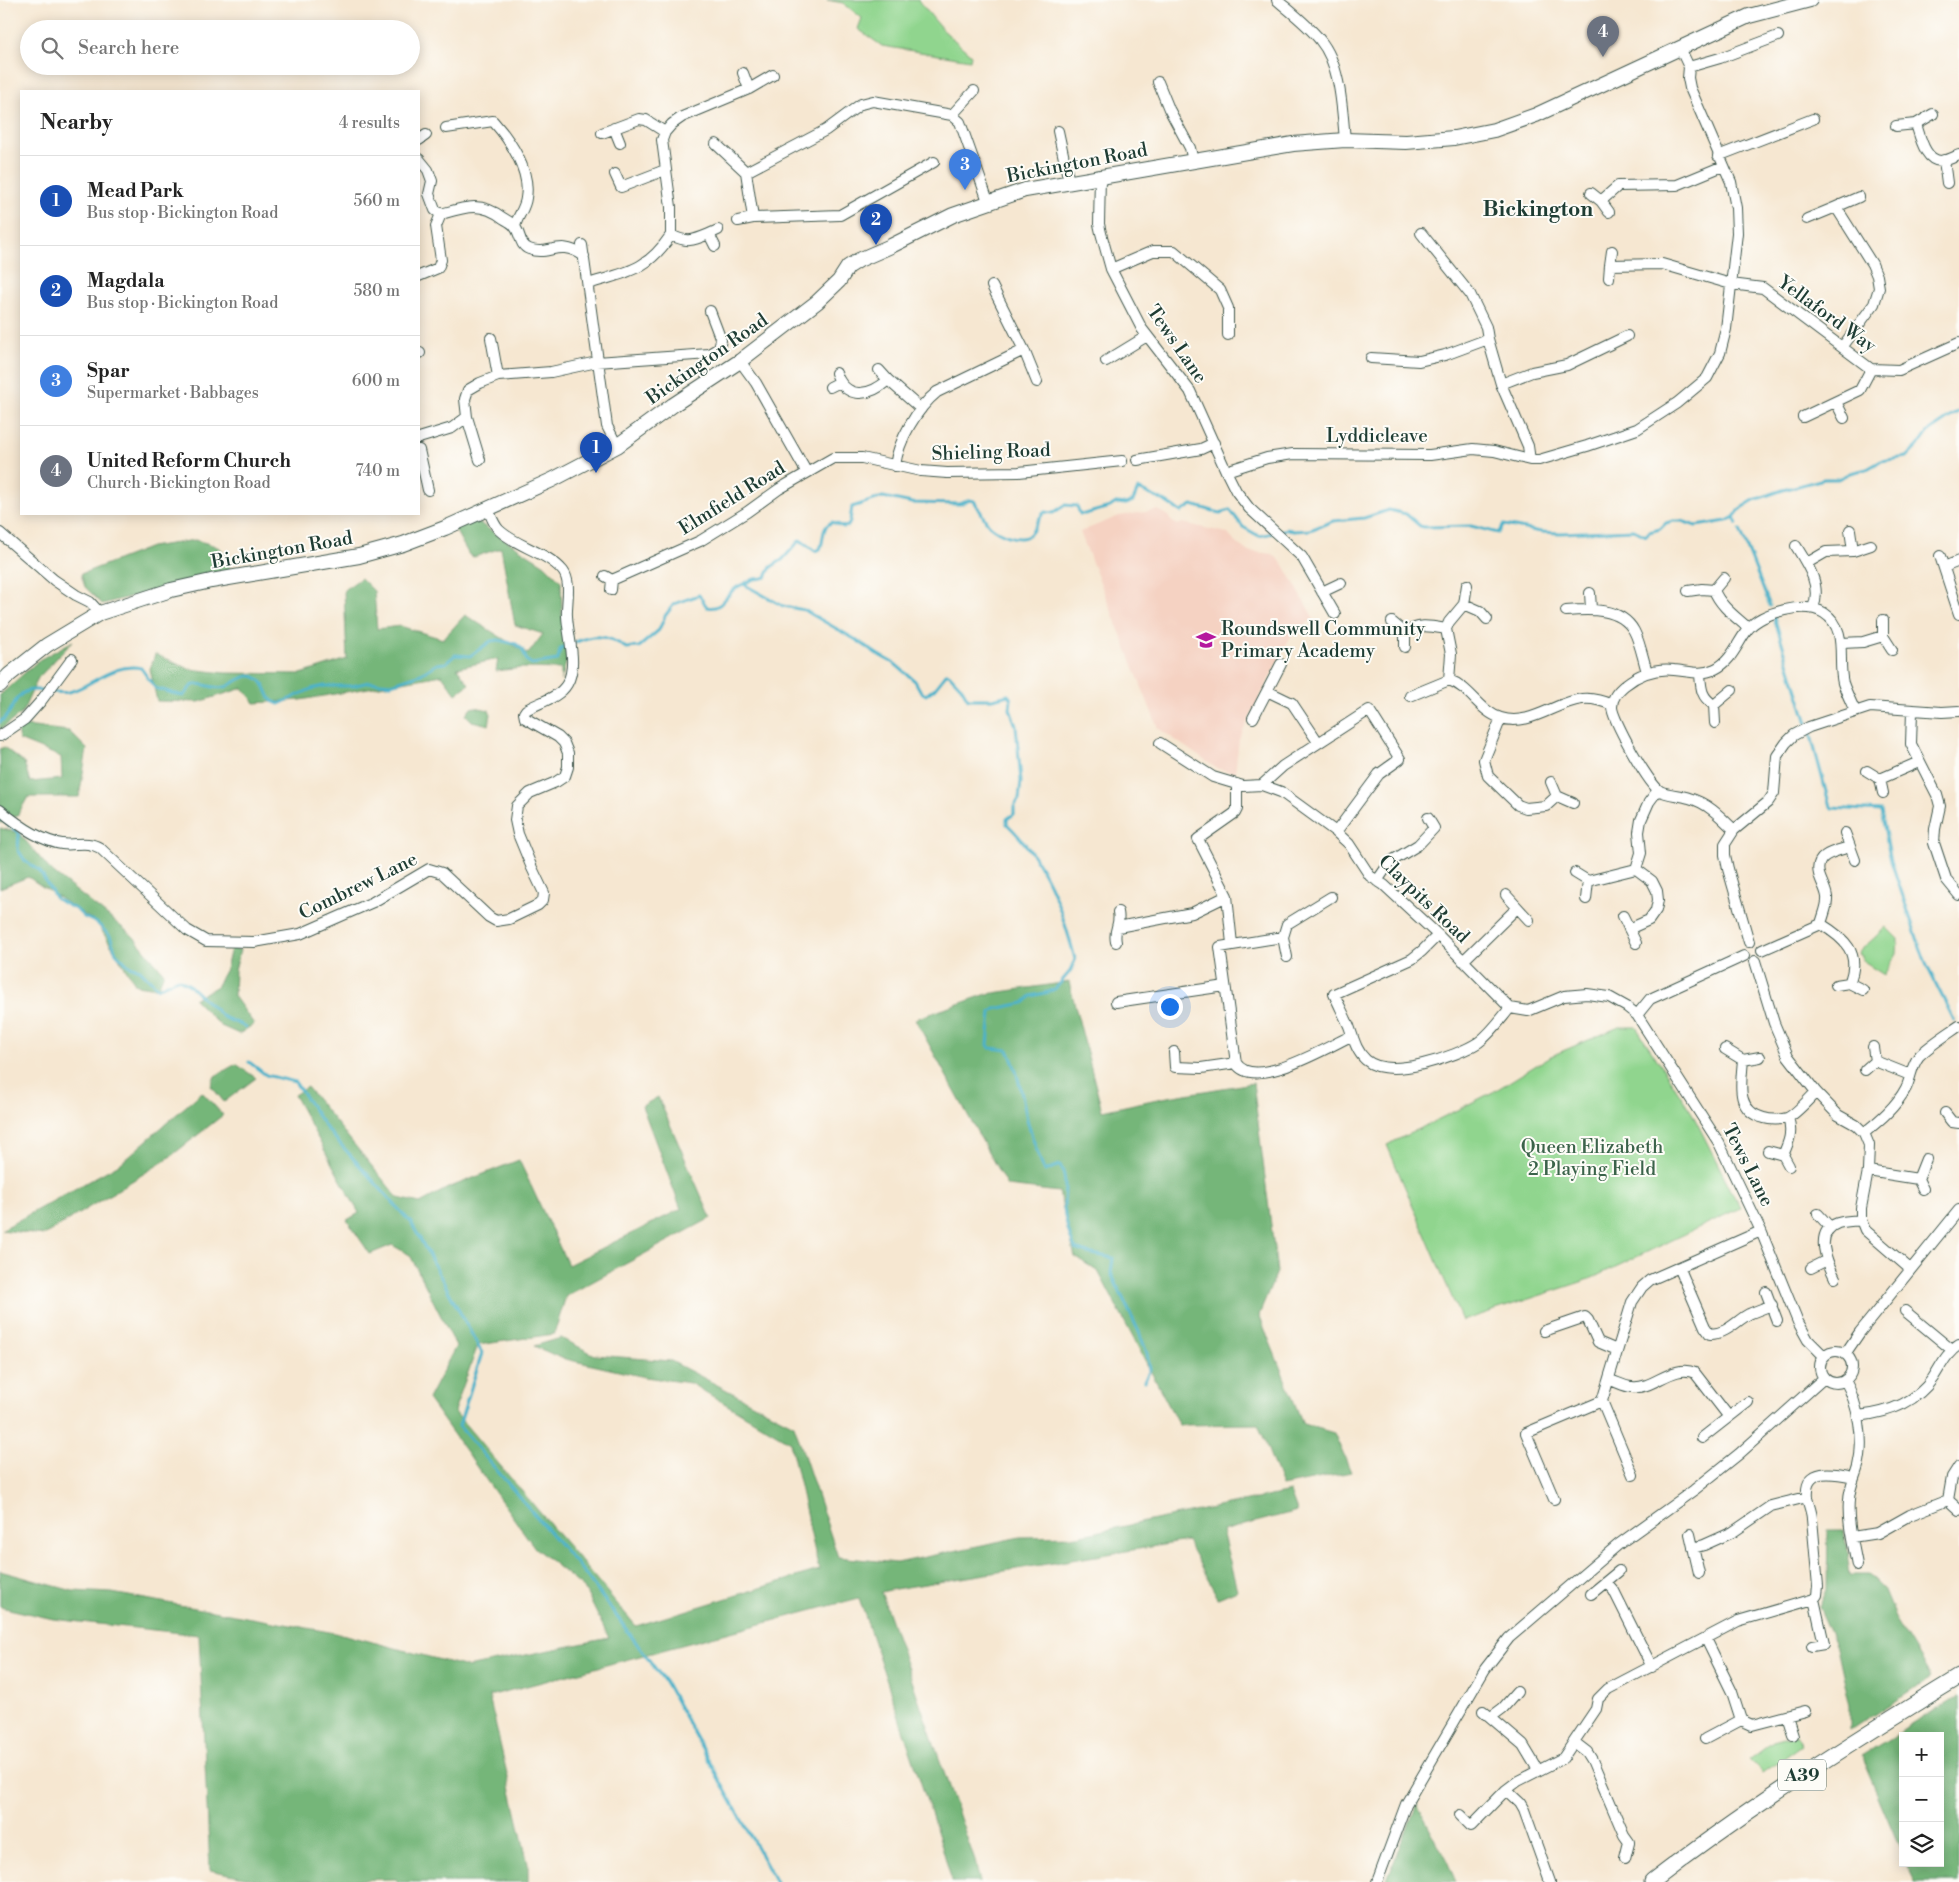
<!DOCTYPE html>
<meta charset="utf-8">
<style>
body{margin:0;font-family:"Libre Bodoni",serif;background:#f6f6f6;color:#222}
.controls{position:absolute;right:15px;bottom:15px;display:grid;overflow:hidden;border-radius:0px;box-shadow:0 2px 12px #0003}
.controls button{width:45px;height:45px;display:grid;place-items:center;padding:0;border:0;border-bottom:1px solid #e0e0e0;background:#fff;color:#222;font:25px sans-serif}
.you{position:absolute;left:1169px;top:1006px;width:18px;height:18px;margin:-12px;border:4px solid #fff;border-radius:50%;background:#1a73e8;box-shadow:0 0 0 8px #1a73e833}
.badge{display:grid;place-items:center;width:32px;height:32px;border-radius:50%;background:#b45309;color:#fff;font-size:16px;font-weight:700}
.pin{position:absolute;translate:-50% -41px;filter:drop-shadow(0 1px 2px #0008)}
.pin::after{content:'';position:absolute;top:26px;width:18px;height:15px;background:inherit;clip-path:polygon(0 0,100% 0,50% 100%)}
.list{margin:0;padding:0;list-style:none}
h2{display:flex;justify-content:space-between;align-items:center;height:65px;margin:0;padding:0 20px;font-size:21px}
h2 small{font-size:16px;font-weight:400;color:#767676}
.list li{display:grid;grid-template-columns:32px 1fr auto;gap:15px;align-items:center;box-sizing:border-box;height:90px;padding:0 20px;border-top:1px solid #e0e0e0}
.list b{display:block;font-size:19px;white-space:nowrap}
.list p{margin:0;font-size:16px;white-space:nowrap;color:#767676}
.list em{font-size:16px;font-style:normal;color:#767676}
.icon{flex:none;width:28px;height:28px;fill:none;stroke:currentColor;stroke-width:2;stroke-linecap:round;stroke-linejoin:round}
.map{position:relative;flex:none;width:1959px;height:1882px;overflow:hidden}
.search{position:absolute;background:#fff;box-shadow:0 2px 12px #0003;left:20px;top:20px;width:400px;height:55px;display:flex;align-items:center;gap:12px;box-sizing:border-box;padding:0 18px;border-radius:28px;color:#767676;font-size:19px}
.panel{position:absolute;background:#fff;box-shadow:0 2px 12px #0003;left:20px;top:90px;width:400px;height:425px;border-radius:0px}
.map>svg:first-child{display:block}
.built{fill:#f5d2c2}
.green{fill:#90d58e;stroke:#588961}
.forest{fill:#74b679;stroke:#4a7a56}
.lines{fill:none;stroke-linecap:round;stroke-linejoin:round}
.stream{stroke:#4bb2ca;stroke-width:3}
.minor-casing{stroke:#3f564c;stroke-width:12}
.major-casing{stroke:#3f564c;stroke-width:16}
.highway-casing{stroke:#3f564c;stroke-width:17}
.minor{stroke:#fff;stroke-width:10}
.major{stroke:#fff;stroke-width:14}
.highway{stroke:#fff;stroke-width:15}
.labels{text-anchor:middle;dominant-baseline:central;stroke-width:4;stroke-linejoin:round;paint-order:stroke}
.shield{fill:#fdfcf7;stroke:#62766e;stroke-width:1}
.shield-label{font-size:18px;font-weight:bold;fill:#1f3d34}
.street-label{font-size:19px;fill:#1f3d34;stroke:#fdfcf7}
.poi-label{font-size:19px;fill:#1f3d34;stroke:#fdfcf7;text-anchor:start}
.park-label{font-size:19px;fill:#3b634a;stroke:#fdfcf7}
.quarter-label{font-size:21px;font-weight:bold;fill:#1f3d34;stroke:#fdfcf7}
</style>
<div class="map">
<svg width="1959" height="1882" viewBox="0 0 1959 1882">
<rect width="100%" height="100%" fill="#fdfcf7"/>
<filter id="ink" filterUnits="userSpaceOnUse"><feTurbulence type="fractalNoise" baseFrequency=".02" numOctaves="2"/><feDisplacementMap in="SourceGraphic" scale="10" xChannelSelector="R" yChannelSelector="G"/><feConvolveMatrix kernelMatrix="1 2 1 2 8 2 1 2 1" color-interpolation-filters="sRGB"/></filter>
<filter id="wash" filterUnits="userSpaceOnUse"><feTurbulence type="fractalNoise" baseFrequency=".0096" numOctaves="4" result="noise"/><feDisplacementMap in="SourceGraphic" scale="20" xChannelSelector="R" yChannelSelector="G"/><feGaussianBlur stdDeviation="1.12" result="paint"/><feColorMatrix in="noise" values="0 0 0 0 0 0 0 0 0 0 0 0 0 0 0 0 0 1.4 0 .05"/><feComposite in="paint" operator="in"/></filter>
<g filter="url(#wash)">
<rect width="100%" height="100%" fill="#f6e7d1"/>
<path class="built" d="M1158,510L1168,516L1171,521L1177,525L1183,523L1227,533L1234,541L1247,551L1273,554L1284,565L1314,619L1295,631L1287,643L1239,739L1235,773L1216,768L1158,728L1080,532L1119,516Z"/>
<path class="green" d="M827,0H918L942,29L971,55L970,60L882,46L858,29L862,18L843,3Z
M1886,927L1898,939L1897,953L1884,975L1862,961V956L1859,954L1860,951Z
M1619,1027H1636L1692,1113L1740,1208L1590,1279L1462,1321L1387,1145L1493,1092L1551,1056Z
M1796,1735L1802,1745L1763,1773L1749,1759L1773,1741Z"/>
<path class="forest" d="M476,521L545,565L561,581L562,614L567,659L561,681V669L522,668L496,671L498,659L457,668L469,684L456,694L442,675L301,700L255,703L243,688L199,702L157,701L150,669L155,654L189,669L225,673L301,674L347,659L344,590L361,578L374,591L377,629L400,626L443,639L465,615L528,654L543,634L515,625L501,548L474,557L469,555L454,528Z
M195,540C216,546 228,546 230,571L102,604L85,587L81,574L151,547Z
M73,641L38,678L22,713L0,730V695L39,660Z
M475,707L489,710L491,714L489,725L472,721L466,715L471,708Z
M16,725L69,731L87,749L79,797H28L17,816L0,823V749L4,747L24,763L30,782L62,779L61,757L19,740Z
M0,828L19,833L51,871L133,936L164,973L158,988L136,985L97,923L28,877L0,888Z
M231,948L240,950L235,970L234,996L254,1024L239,1034L221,1026L194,999L216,987L226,969Z
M1069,982L1102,1111L1162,1098L1253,1083L1277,1272L1259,1315L1303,1424L1334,1433L1351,1472L1282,1486L1258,1424L1179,1425L1098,1271L1075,1257L1059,1192L1007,1186L915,1019L987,994Z
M236,1064L256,1078L224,1102L211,1086L215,1076Z
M307,1087L398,1198L420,1203L448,1188L519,1160L568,1265L681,1209L642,1106L658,1097L711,1218L566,1296L554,1334L478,1345L454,1411L636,1626L819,1570L790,1442L690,1383L645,1377L561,1358L534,1346L561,1338L595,1355L671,1361L794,1425L838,1557L897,1563L1020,1537L1077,1536L1290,1492L1297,1511L1222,1531L1237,1590L1218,1598L1187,1541L895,1589L881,1592L975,1861L980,1882H952L942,1846L859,1598L489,1696L528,1864V1882H398L396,1879L268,1882L210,1870L199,1635L53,1619L0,1607V1571L73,1591L112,1593L346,1635L467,1667L609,1638L584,1588L535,1548L428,1399L456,1346L410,1255L392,1245L370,1254L347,1220L359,1213L294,1095Z
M202,1092L223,1115L166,1160L44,1235L1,1230L121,1163Z
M1828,1530H1844L1850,1575H1869L1883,1589L1895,1618L1931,1677L1850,1730V1706L1837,1647L1819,1607L1827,1590Z
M1959,1696V1882H1915L1906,1863H1940V1736H1903V1855L1861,1756Z
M1417,1804L1447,1861L1456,1882H1386Z"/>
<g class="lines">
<path class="stream" d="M1734,517L1737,524
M1740,530L1770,606
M1279,531L1288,529L1293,531L1310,530L1333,521L1364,518L1389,510L1406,514L1420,526L1424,527L1471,526L1498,533L1504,525L1541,532L1560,533L1634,530L1646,536L1649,532L1660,529L1666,523L1673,521H1682L1696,526L1727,521L1734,517L1741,508L1754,500L1783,490L1824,479H1838L1850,473L1867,469L1881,461L1907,457L1918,446L1928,432L1959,411
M745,585L783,606L804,610L858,641L877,654L895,664L915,681L921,692L926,695L934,689L946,674H949L961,687L968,699H993L1008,695L1011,699L1010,709L1016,726L1021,781L1019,799L1014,807V814L1007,819V824C1045,860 1062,909 1075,959L1072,969L1056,988L1049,992L1031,996L1024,1003L995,1009L991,1012L988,1045L990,1048L1008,1050C1019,1073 1022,1098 1028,1123C1032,1138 1038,1153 1043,1168L1045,1171L1060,1165C1068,1179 1064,1193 1064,1207C1065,1222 1069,1235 1075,1249L1087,1253L1113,1258L1111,1273L1139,1332L1147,1353L1150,1369L1145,1381
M1774,617L1807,723
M0,722C3,720 6,717 8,714C14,706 16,695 27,691C41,687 56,695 69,692C92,686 114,662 141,668L155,688L183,696C187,693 189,687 194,685C203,681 215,691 225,687C235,684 246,671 257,678C266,683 266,693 272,701L279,704L311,689L325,686H352L369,682L391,684L421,674L437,664L446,663L455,655L470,656L491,641L498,640L516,644L522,649L527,661L532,664L558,660L560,649C586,637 601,629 626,648L639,647L659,630L665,616L674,604L699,595L707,607C722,611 726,594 736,588C738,586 752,580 754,579C759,578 762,579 766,577L771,567L782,560L800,540L815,551L820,549C825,539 820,528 832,522L844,527L848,526L850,521L852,507L883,497L912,503L960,504L970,500L974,501C980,509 983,518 989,525C997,533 1020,543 1029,535C1037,528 1037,518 1045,512L1053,513L1065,505L1077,506L1080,514H1085L1110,507L1116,503L1126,504L1133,501L1138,489L1166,502L1181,512L1192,505L1220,513L1230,510L1243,527L1259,536L1273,533
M1810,732L1829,803L1832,808L1881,811L1891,861L1918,941
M0,818L19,833L18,850L26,862L39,870L56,899L77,910L84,917L97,923L110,936L116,953L128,965L140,970L158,988L178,979L188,984L223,1017L246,1027
M1919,944L1927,966L1954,1020
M249,1062L266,1075L295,1082L326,1128L412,1224L482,1353L459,1426L586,1575L666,1683L776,1882"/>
</g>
</g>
<g filter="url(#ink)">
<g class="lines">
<defs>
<path id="minor" d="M1277,0C1291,12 1308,25 1320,40C1341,65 1342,109 1345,140
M1689,67L1720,58L1778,36
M743,73L749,89
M1158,82L1169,109L1190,148L1193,161
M952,115L974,91
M1916,124C1920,136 1925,163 1943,161C1948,160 1954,157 1959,155
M1896,126L1916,124L1933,114
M446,128L493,121C510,140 531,171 526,198C525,209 517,216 515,227
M614,128L620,143
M1058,131L1069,182
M602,133L639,119L646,120L665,132
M419,140L426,135
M716,144L746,172
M1718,156L1813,119
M419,159L428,170L432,181L429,194L435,210L441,214
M1944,160L1947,183
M934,162L840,215L753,218L746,172L826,130L861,104L873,101L952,115L960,122L988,201
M615,174L621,187L665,170
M1100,176L1099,224L1101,233L1111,269L1142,329L1190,391L1226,471L1236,491L1249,508L1302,557L1335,614
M1591,193L1601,201L1609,212
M1601,201L1618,186L1677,185L1723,166
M441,214C465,207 481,201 503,218C506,220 513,223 515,227C521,234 519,245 529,249C549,257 558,238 584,256
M1807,219L1836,207
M738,221L753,218
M1421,233L1470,294L1486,327L1488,339L1501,384L1528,446L1530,460
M709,234L718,230
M671,235V207L662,140L665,132L672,124L682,117L749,89L773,75
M582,245L607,426L617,446
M1612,251L1610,265L1662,264L1731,284L1763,288L1871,369
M1111,269L1153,251H1174L1220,290L1228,308V335
M419,276L438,268L441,260L436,226L441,214
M1609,278L1610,265
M588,284C627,272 647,271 671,235C687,243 692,241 709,234L715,246
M491,338L498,376
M1843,346L1874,304L1879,288L1877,276L1872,264L1836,207L1859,197
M1024,350L1037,382
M419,353H420
M1371,358L1419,361L1445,355L1488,339
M740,361L756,383L807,473
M1106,361L1147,336
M1871,369L1899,370L1959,343
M879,370L888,380
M836,373C846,400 869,397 888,380L921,409
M1501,384L1532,372L1567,365L1627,336
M830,387L840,382
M1836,402L1844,418
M467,417L480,460
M1803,417L1860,390L1871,369
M419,438L452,428L467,417L465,399L468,390L480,383L498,376L551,372L597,362L709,354L719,348L721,340L710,311
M419,450L428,490
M1137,460L1201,449L1214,443
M895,466C898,441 917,408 937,392L1024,350L992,286
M1226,471L1267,458L1293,454L1430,455L1473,449L1494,451L1530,460H1539L1587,446L1637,429L1677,403L1707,378L1720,353L1726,329L1737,233L1736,208L1731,182L1690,88L1688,78L1689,67L1680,48
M1850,530L1853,551
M0,533L54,580L76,595L90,602L100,613
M1796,546C1808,565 1822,586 1813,608
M1940,556L1959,614
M1807,563L1826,552L1853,551L1871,545
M1944,567L1959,561
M605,576L612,580L611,590
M612,580L700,541L747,512L779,489L833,458H862L921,471L947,473L1019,472L1122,461
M1714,590L1724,578
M1688,591L1702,589L1714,590C1720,606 1736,617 1748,628
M1322,592L1341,583
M1590,593L1591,609
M1464,604L1480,611L1487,619
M1566,611C1589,609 1621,607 1634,631C1640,642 1643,659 1647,672
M1392,622L1405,633C1419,623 1430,626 1446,629
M1883,636V620
M1842,643L1863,642L1883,636L1892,650
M1405,647V633
M1700,674C1701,688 1701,697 1714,705L1715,723
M1449,680L1451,654L1446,629L1449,622L1464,604L1467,585
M1267,691L1292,703L1318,742
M1410,696L1449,680C1470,687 1480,712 1501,718C1530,727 1555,702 1582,699C1592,698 1603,701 1612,705
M1714,705L1732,690
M1912,711L1911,744L1937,795L1940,806L1935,829L1934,843L1946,879L1959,895
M1253,718L1281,664
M1501,718L1484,760L1488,776L1518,805L1526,808L1546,806L1557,796L1551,782
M0,736L25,719L41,701L72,659
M1160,743L1213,777L1243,786L1262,785L1281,792L1336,832L1349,844L1370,876L1384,885L1438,935L1510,1008L1528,1011L1564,996L1587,994L1609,997L1627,1007L1637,1015L1719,1143L1761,1231L1798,1322L1808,1340L1824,1356
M1867,771L1880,779L1919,762
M1880,779L1883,793
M1262,785L1283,766L1369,710L1400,759L1379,774L1336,832
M1557,796L1573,803
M0,810C17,824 40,841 62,844C75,846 87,840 100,848L187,930L206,941L254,942L300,934L373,902L429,869L442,873L489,917L496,921L509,919L538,905L543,900L544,893L532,868L518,834L515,820L517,806L530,793L556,782L565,776L568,767V753L564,743L558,737L525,718L524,713L526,710C539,702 559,698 567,684C578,665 568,637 567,616C566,603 572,583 563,571C547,552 517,547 499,530C494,525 491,516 488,509
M1734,830C1721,817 1708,803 1689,798C1680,795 1668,795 1660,791C1649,785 1612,719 1612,707C1612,697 1618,691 1625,685C1639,674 1656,668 1674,670C1689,671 1700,676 1715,669C1732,661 1737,643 1748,629C1762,612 1805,601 1824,613C1849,629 1837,660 1843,683C1846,692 1851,702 1855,711
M1845,833L1855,860
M1850,847C1836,851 1814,854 1819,874C1821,882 1826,889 1827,897C1828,906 1823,915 1821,924C1844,938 1862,953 1849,983L1863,990
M1575,873L1588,881L1636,869
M1377,881L1390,862L1418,845L1434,828L1428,818
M1506,895L1529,920
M1586,899L1588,881
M1623,916L1636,943
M1118,927L1192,913L1227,896
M1629,929L1649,920L1656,910L1658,900L1657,891L1652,881L1636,869L1641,853L1639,832L1641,820L1649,802L1658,790
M1438,935L1422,951L1412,959L1334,994C1339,1005 1344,1015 1349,1026C1353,1037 1356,1051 1366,1060C1389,1080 1456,1057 1479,1042C1491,1033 1500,1020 1510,1008
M1283,937L1220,947L1236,1063C1254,1092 1329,1046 1351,1036
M1116,942C1113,928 1121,926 1118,912
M1749,942L1728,869L1725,855V844L1734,830L1768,802L1774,793L1777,756L1786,743L1794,735L1809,727L1870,707L1942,712L1959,711
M1232,944L1227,896L1198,839L1235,813L1237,809V784
M1762,950L1821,924
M1287,957L1283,937L1287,924L1331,897
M1463,961L1517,908
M1755,961L1774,1023L1788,1056L1816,1092L1838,1115L1856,1125L1864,1133L1869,1145L1868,1171L1861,1208V1220L1865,1230L1910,1269
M1836,985L1849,983
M1116,1002L1225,986
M1637,1015L1650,999L1744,956
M1873,1047L1875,1061L1910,1075
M1725,1049L1743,1060
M1174,1052L1175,1067L1201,1068L1236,1063
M1760,1057L1743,1060C1741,1083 1735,1111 1764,1118C1770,1120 1780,1120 1787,1118C1795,1115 1809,1099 1816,1092
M1865,1070L1875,1061
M1945,1113L1952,1122L1959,1123
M1864,1133C1880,1120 1896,1107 1906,1088C1911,1078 1911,1066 1919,1056C1930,1045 1946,1035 1959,1026
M1768,1151L1783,1155C1789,1142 1793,1132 1788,1118
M1783,1155L1789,1166
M1868,1171L1918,1179L1926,1159
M1918,1179L1923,1189
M1818,1214L1830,1227
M1679,1267L1705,1327L1710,1334C1727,1334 1736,1321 1749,1314C1756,1311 1764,1308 1772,1305
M1811,1268L1827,1260
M1835,1278C1827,1262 1813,1232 1838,1223C1845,1221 1854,1221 1861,1220
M1766,1292L1777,1321
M1905,1311L1952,1350
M1544,1331L1585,1317L1588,1320L1598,1342L1617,1350
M1820 1367a16 16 0 1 1 32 0a16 16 0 1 1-32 0Z
M1845,1354L1860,1332L1959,1210
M1610,1380C1617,1382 1625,1387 1632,1387C1653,1390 1673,1363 1695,1373L1729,1417
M1845,1380C1858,1404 1865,1440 1858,1466C1855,1477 1849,1488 1849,1500C1847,1521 1853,1543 1857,1565
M1858,1416C1887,1413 1916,1403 1933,1378C1941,1366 1946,1353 1959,1345
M1702,1438L1748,1402
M1633,1475L1602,1401L1632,1302L1642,1287L1650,1280L1761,1231
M1554,1499L1526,1433L1602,1401
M1948,1500L1959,1510
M1690,1534L1699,1573
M1852,1537L1878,1533L1910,1515L1948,1500L1952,1477L1959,1466
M1693,1548L1704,1545L1733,1532L1771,1506L1807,1497
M1606,1582L1614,1591L1652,1667
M1591,1594L1619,1571
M1706,1639L1732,1692L1741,1720
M1812,1646L1824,1644L1814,1599
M1483,1711L1523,1745L1538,1770
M1787,1716L1793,1735
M1491,1717L1503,1708L1517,1692
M1705,1739L1741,1720L1752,1725L1805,1711
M1574,1742L1587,1752L1592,1760L1624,1835L1629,1842L1625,1858
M1506,1790L1520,1803L1524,1810L1550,1882
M1460,1815L1471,1826L1506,1790L1518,1781L1563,1758L1596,1709L1598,1699L1608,1689L1738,1621L1814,1599L1817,1595L1818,1586C1816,1564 1814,1542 1812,1519C1812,1512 1808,1504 1807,1497C1804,1466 1835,1473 1854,1477
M1377,1882L1406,1804L1485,1669L1509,1638L1619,1544L1694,1490L1739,1454L1824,1378"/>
<path id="major" d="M0,685L9,675L47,645L100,613L171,590L211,581L359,556L403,544L445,528L552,480L617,446L673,405L740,361L817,302L839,281L848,267L859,260L891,246L953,215L1025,190L1293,144L1345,140L1406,142L1454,138L1494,130L1536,115L1749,16L1810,0"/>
<path id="highway" d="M1652,1882C1749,1807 1854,1741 1959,1677"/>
</defs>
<use href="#minor" class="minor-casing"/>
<use href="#major" class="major-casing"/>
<use href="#highway" class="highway-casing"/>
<use href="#minor" class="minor"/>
<use href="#major" class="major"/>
<use href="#highway" class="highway"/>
</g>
</g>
<defs>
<symbol id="school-bare" viewBox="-9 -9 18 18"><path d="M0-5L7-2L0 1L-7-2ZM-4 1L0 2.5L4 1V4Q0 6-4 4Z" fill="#b5179e" stroke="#fdfcf7" stroke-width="2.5" paint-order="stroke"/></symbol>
</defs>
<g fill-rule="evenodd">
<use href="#school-bare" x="1192" y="626" width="28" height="28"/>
</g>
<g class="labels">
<rect class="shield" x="1778" y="1759.5" width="48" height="31" rx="4"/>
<g class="shield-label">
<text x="1802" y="1775">A39</text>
</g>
<g class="street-label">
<text transform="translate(1077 163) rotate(-11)">Bickington Road</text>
<text transform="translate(1827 314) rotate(36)">Yellaford Way</text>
<text transform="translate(1177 344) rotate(55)">Tews Lane</text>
<text transform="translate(707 359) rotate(-35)">Bickington Road</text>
<text x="1377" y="436">Lyddicleave</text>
<text transform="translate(991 452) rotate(-2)">Shieling Road</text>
<text transform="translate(732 498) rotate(-32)">Elmfield Road</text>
<text transform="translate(282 550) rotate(-10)">Bickington Road</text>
<text transform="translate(358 886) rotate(-26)">Combrew Lane</text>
<text transform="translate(1424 899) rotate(44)">Claypits Road</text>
<text transform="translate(1748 1165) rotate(63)">Tews Lane</text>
</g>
<g class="poi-label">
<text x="1221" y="629">Roundswell Community<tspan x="1221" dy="22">Primary Academy</tspan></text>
</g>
<g class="park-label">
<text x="1592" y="1147">Queen Elizabeth<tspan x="1592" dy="22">2 Playing Field</tspan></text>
</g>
<g class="quarter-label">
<text x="1538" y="210">Bickington</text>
</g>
</g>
</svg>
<div class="controls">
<button>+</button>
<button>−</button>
<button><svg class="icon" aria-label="layers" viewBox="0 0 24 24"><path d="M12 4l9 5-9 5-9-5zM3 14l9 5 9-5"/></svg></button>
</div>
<div class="you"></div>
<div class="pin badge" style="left:596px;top:473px;background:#1a4fb4">1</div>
<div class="pin badge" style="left:876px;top:245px;background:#1a4fb4">2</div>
<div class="pin badge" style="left:965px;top:190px;background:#3f7fe0">3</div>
<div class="pin badge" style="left:1603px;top:57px;background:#6b7280">4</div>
<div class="search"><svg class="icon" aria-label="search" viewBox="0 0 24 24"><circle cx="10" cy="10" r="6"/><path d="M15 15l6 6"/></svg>Search here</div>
<section class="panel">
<h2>Nearby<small>4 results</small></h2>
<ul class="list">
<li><span class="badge" style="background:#1a4fb4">1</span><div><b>Mead Park</b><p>Bus stop · Bickington Road</p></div><em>560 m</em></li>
<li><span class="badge" style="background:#1a4fb4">2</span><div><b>Magdala</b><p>Bus stop · Bickington Road</p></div><em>580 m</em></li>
<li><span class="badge" style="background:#3f7fe0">3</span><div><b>Spar</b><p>Supermarket · Babbages</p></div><em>600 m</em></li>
<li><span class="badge" style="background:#6b7280">4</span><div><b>United Reform Church</b><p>Church · Bickington Road</p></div><em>740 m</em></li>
</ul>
</section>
</div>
